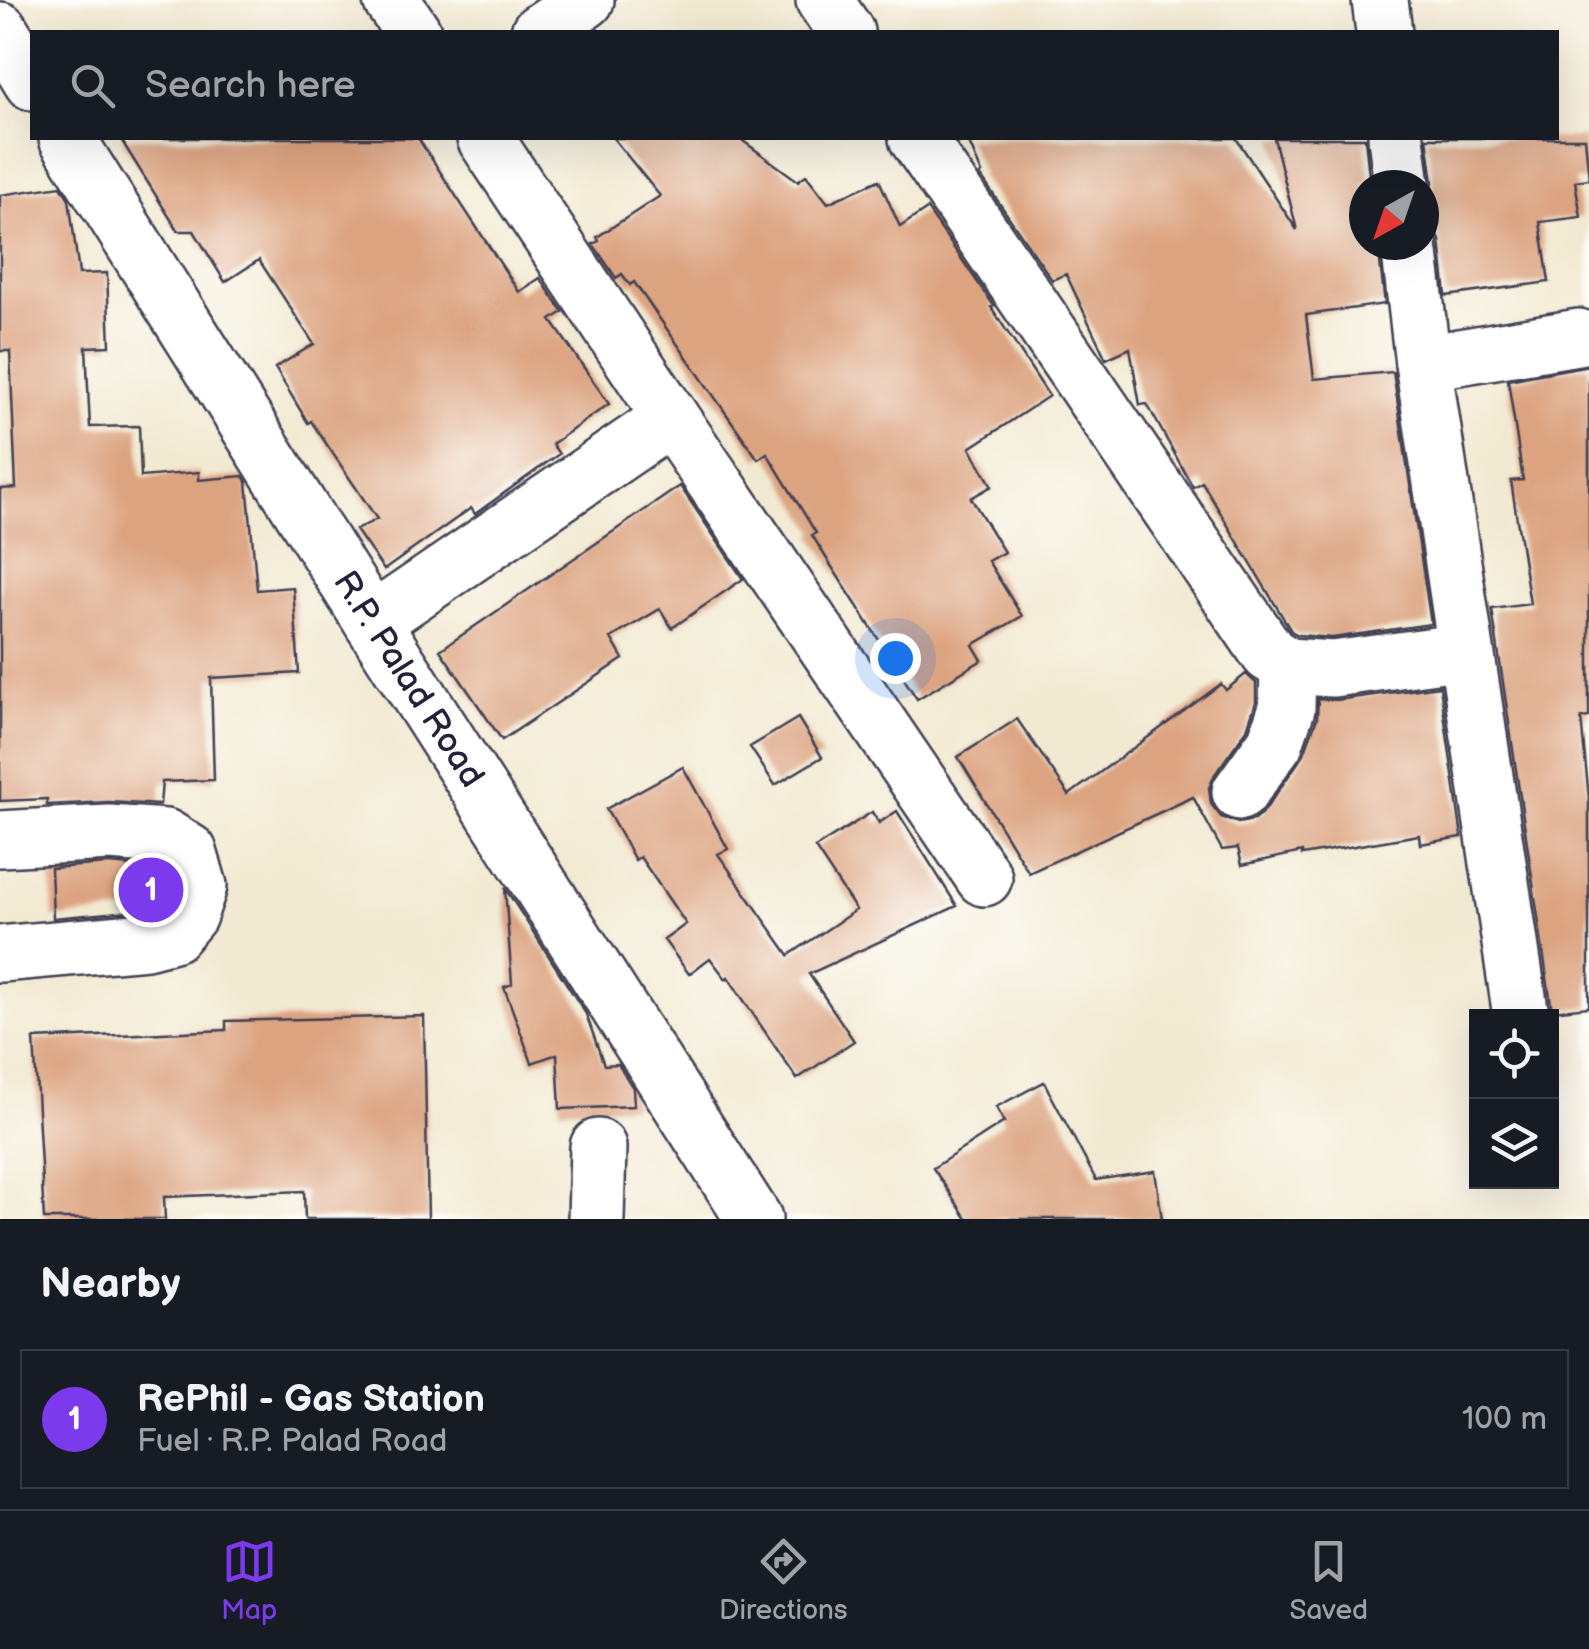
<!DOCTYPE html>
<meta charset="utf-8">
<style>
body{margin:0;font-family:"Balsamiq Sans",sans-serif;background:#20242c;color:#f1f3f6}
.controls{position:absolute;right:30px;bottom:30px;display:grid;overflow:hidden;border-radius:0px;box-shadow:0 10px 40px #0002}
.controls button{width:90px;height:90px;display:grid;place-items:center;padding:0;border:0;border-bottom:2px solid #363941;background:#171b24;color:#f1f3f6;font:50px sans-serif}
.compass{position:absolute;left:1349px;top:170px;width:90px;height:90px;border-radius:50%;background:#171b24;box-shadow:0 10px 40px #0002;rotate:220deg}
.you{position:absolute;left:895px;top:658px;width:35px;height:35px;margin:-25px;border:8px solid #fff;border-radius:50%;background:#1a73e8;box-shadow:0 0 0 15px #1a73e833}
.badge{display:grid;place-items:center;width:65px;height:65px;border-radius:50%;background:#7c3aed;color:#fff;font-size:32px;font-weight:700}
.pin{position:absolute;translate:-50% -50%;border:5px solid #fff;box-shadow:0 2px 10px #0006}
.list{margin:0;padding:0;list-style:none}
h2{display:flex;justify-content:space-between;align-items:center;height:130px;margin:0;padding:0 40px;font-size:42px}
h2 small{font-size:32px;font-weight:400;color:#9ea1a6}
.list li{display:grid;grid-template-columns:65px 1fr auto;gap:30px;align-items:center;box-sizing:border-box;height:140px;margin:0 20px 20px;padding:0 20px;border:2px solid #363941;border-radius:0px}
.list b{display:block;font-size:38px;white-space:nowrap}
.list p{margin:0;font-size:32px;white-space:nowrap;color:#9ea1a6}
.list em{font-size:32px;font-style:normal;color:#9ea1a6}
.icon{flex:none;width:55px;height:55px;fill:none;stroke:currentColor;stroke-width:2;stroke-linecap:round;stroke-linejoin:round}
.map{position:relative;flex:none;width:1589px;height:1219px;overflow:hidden}
.search{position:absolute;background:#171b24;box-shadow:0 10px 40px #0002;left:30px;right:30px;top:30px;height:110px;display:flex;align-items:center;gap:25px;box-sizing:border-box;padding:0 35px;border-radius:0px;color:#9ea1a6;font-size:38px}
.sheet{height:290px;background:#171b24}
nav{display:flex;justify-content:space-around;align-items:center;box-sizing:border-box;height:140px;border-top:2px solid #363941;background:#171b24;font-size:28px;color:#9ea1a6}
nav a{display:grid;justify-items:center;gap:5px}
nav .on{color:#7c3aed}
.map>svg:first-child{display:block}
.building{fill:#dca380}
.lines{fill:none;stroke-linecap:round;stroke-linejoin:round}
.minor-casing{stroke:#414052;stroke-width:60}
.minor{stroke:#fff;stroke-width:55}
.labels{text-anchor:middle;dominant-baseline:central;stroke-width:8;stroke-linejoin:round;paint-order:stroke}
.street-label{font-size:35px;fill:#22223b;stroke:#fdfcf7}
</style>
<div class="map">
<svg width="1589" height="1219" viewBox="0 0 1589 1219">
<rect width="100%" height="100%" fill="#fdfcf7"/>
<filter id="ink" filterUnits="userSpaceOnUse"><feTurbulence type="fractalNoise" baseFrequency=".01" numOctaves="2"/><feDisplacementMap in="SourceGraphic" scale="20" xChannelSelector="R" yChannelSelector="G"/><feConvolveMatrix kernelMatrix="1 2 1 2 8 2 1 2 1" color-interpolation-filters="sRGB"/></filter>
<filter id="wash" filterUnits="userSpaceOnUse"><feTurbulence type="fractalNoise" baseFrequency=".0048" numOctaves="4" result="noise"/><feDisplacementMap in="SourceGraphic" scale="40" xChannelSelector="R" yChannelSelector="G"/><feGaussianBlur stdDeviation="2.25" result="paint"/><feColorMatrix in="noise" values="0 0 0 0 0 0 0 0 0 0 0 0 0 0 0 0 0 1.4 0 .05"/><feComposite in="paint" operator="in"/></filter>
<g filter="url(#wash)">
<rect width="100%" height="100%" fill="#f2e9d2"/>
<g id="blocks">
<path class="building" d="M120,138H418L519,292L540,278L563,312L551,320L609,404L552,444L559,454L475,514L471,508L384,570L356,530L377,519L311,421L308,423L275,368L314,344L259,260L225,282L194,231H178Z
M613,138H739L798,181L806,175L828,203L879,180L900,227L927,209L994,306L991,307L1049,396L970,448L992,486L971,498L1004,552L988,561L1022,616L973,645L982,660L917,699L830,564L812,535L816,533L767,453L758,459L634,282L630,285L622,274L616,278L593,244L599,241L597,237L660,196Z
M967,138H1236L1297,230L1274,138H1365L1370,185H1364V245H1378L1385,304L1306,315L1314,379L1393,372L1431,624L1332,638L1298,635L1291,631L1202,482L1193,487L1147,404L1140,405L1130,348L1106,359L1066,274L1052,280L980,175L982,173Z
M1427,138H1585L1589,179L1575,181L1581,217L1540,222L1549,282L1446,296L1440,240L1434,227L1424,218V206L1431,196L1433,182Z
M61,186L69,199L79,274L107,273L110,346L86,347L90,427L139,426L141,477L199,472V480L243,476L247,482L257,590L293,587L299,673L211,678L214,780L162,782L160,805L108,802L47,805V799L0,801V489L16,488L10,351H0V195Z
M1589,365V717L1581,718L1589,798V1007L1552,1011L1492,609L1530,604L1511,481L1523,480L1508,380Z
M680,486L743,579L672,628L660,609L611,638L623,659L502,740L440,650Z
M1246,674L1256,683V702L1247,729L1215,774L1209,788L1211,804L1221,817L1238,823L1254,820L1265,810L1304,754L1317,718L1318,699L1337,700L1440,686L1462,837L1420,844L1419,835L1302,855V852L1242,865L1238,848L1222,850L1193,797L1029,873L958,757L1017,719L1069,795L1221,684L1226,690Z
M798,718L822,757L775,785L750,747Z
M683,767L728,849L718,854L789,955L856,910L815,848L872,812L879,823L897,811L957,906L809,974L854,1041L797,1079L728,977L726,979L710,958L689,974L664,940L686,924L640,857L635,860L606,809Z
M109,864L155,868L162,872L161,899L156,906L141,910L53,918L51,868Z
M505,888L586,1014L604,1065L618,1064L633,1088L634,1106L560,1109L557,1054L532,1063L504,987L512,984Z
M424,1016L428,1219H305L304,1191L164,1197L165,1219H44L34,1039L226,1030V1021Z
M1044,1082L1096,1180L1155,1171L1162,1219H967L933,1168L1004,1122L996,1107Z"/>
</g>
</g>
<g filter="url(#ink)">
<use href="#blocks" fill-opacity="0" stroke="#414052" stroke-width="2.5"/>
<g class="lines">
<defs>
<g id="minor">
<path d="M391,0L413,32"/>
<path d="M824,0L846,32"/>
<path d="M1380,0L1384,32"/>
<path d="M0,30L32,82"/>
<path d="M539,32L586,0"/>
<path id="s1" d="M67,138L372,622L754,1219"/>
<path d="M485,138L671,418L984,878"/>
<path d="M917,138L1269,654L1288,666L1333,669L1465,651"/>
<path d="M1396,138L1402,185"/>
<path d="M1409,245L1423,363L1521,1016"/>
<path d="M1423,363L1578,337"/>
<path d="M372,622L671,418"/>
<path d="M1240,792L1275,743L1287,708L1288,666"/>
<path d="M0,839L109,833L165,837L189,852L199,886L189,915L173,934L146,941L0,954"/>
<path d="M596,1219L598,1147"/>
</g>
</defs>
<use href="#minor" class="minor-casing"/>
<use href="#minor" class="minor"/>
</g>
</g>
<g class="labels">
<g class="street-label">
<text stroke="none"><textPath href="#s1" startOffset="640">R.P. Palad Road</textPath></text>
</g>
</g>
</svg>
<div class="controls">
<button><svg class="icon" aria-label="locate" viewBox="0 0 24 24"><circle cx="12" cy="12" r="6"/><path d="M12 2v4M12 18v4M2 12h4M18 12h4"/></svg></button>
<button><svg class="icon" aria-label="layers" viewBox="0 0 24 24"><path d="M12 4l9 5-9 5-9-5zM3 14l9 5 9-5"/></svg></button>
</div>
<svg class="compass" viewBox="-18 -18 36 36"><path d="M0-13l5 13h-10z" fill="#e53935"/><path d="M0 13l5-13h-10z" fill="#9ea1a6"/></svg>
<div class="you"></div>
<div class="pin badge" style="left:151px;top:890px">1</div>
<div class="search"><svg class="icon" aria-label="search" viewBox="0 0 24 24"><circle cx="10" cy="10" r="6"/><path d="M15 15l6 6"/></svg>Search here</div>
</div>
<section class="sheet">
<h2>Nearby<small></small></h2>
<ul class="list">
<li><span class="badge">1</span><div><b>RePhil - Gas Station</b><p>Fuel · R.P. Palad Road</p></div><em>100 m</em></li>
</ul>
</section>
<nav>
<a class="on"><svg class="icon" aria-label="map" viewBox="0 0 24 24"><path d="M3 6l6-2 6 2 6-2v14l-6 2-6-2-6 2zM9 4v14M15 6v14"/></svg>Map</a>
<a><svg class="icon" aria-label="directions" viewBox="0 0 24 24"><path d="M12 3l9 9-9 9-9-9zM9 14v-3h6M13 9l2 2-2 2"/></svg>Directions</a>
<a><svg class="icon" aria-label="saved" viewBox="0 0 24 24"><path d="M7 4h10v16l-5-4-5 4z"/></svg>Saved</a>
</nav>
